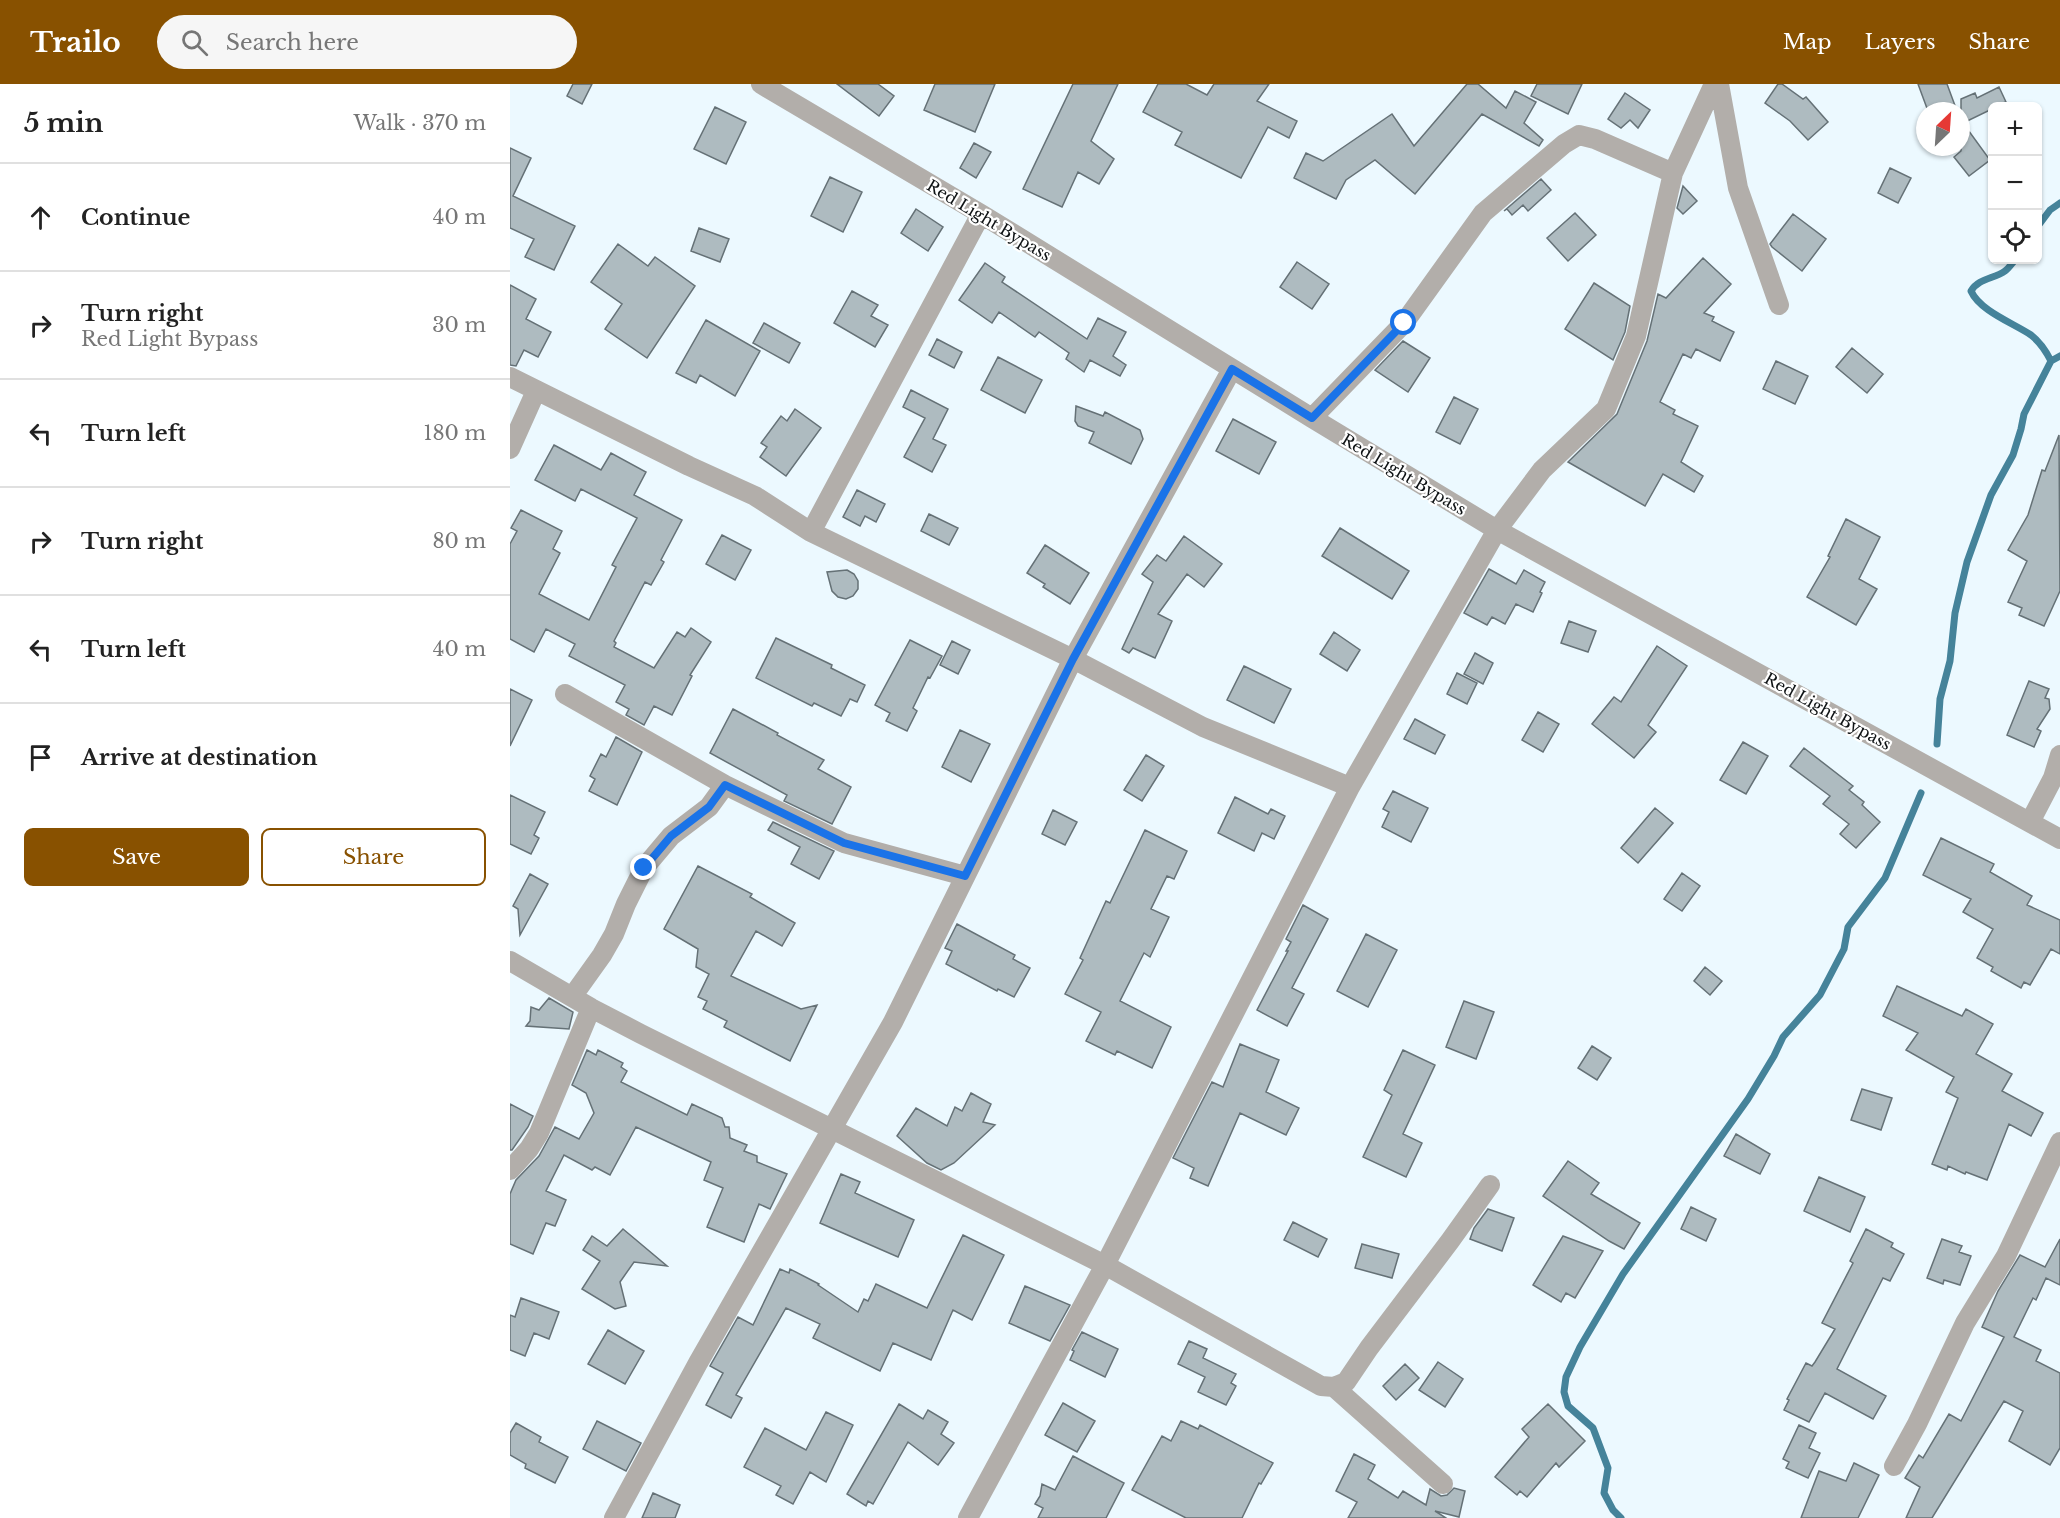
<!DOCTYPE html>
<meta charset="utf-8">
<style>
body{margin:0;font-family:"Libre Baskerville",serif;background:#f6f6f6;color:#222}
.controls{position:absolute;right:18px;top:18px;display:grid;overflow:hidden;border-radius:9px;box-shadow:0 2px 4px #0004}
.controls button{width:54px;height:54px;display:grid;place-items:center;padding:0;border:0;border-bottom:2px solid #e0e0e0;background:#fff;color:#222;font:30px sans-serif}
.compass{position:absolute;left:1406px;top:18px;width:54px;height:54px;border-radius:50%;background:#fff;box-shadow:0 2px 4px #0004;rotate:25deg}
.stop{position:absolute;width:18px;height:18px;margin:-14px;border:4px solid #1a73e8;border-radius:50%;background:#fff}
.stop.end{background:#1a73e8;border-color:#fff;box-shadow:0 2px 6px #0008}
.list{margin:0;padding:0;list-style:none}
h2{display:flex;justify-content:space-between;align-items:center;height:78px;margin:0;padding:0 24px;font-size:26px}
h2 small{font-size:20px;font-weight:400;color:#767676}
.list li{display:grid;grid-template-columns:39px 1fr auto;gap:18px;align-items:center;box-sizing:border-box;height:108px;padding:0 24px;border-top:2px solid #e0e0e0}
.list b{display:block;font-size:22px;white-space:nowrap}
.list p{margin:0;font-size:20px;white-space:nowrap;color:#767676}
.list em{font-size:20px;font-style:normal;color:#767676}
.actions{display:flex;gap:12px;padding:18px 24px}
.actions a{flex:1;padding:14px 0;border:2px solid #885100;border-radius:9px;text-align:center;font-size:21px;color:#885100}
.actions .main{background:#885100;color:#fff}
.icon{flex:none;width:33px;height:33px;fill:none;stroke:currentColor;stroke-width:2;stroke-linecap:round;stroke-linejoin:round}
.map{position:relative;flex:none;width:1550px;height:1434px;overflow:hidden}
header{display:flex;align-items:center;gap:36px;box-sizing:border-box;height:84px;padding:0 30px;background:#885100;color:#fff}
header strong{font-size:28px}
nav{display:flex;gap:33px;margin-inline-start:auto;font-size:21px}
.search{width:420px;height:54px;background:#f6f6f6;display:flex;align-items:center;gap:15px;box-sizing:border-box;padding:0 21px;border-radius:33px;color:#767676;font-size:22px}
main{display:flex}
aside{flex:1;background:#fff}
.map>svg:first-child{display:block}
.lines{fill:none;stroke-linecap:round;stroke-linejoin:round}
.stream{stroke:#45839a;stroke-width:7}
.building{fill:#aebbc0;stroke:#657176;stroke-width:1.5}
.minor{stroke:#b2aeaa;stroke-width:20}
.route{stroke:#1a73e8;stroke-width:8}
.labels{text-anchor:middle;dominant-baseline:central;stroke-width:4.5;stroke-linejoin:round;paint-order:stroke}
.street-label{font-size:16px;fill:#0f1315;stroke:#fff}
</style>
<header>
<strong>Trailo</strong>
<div class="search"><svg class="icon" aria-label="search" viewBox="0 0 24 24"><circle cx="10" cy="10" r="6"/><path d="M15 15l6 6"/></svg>Search here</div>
<nav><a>Map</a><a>Layers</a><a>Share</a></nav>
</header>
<main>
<aside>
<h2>5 min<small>Walk · 370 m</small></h2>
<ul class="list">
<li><svg class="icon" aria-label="ahead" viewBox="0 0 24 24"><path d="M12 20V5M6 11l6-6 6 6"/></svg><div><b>Continue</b></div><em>40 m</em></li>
<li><svg class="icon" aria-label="right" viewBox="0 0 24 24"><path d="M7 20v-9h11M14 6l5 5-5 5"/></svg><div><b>Turn right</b><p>Red Light Bypass</p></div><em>30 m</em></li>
<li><svg class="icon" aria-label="left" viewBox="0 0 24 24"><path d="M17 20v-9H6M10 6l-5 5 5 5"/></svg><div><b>Turn left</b></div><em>180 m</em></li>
<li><svg class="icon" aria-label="right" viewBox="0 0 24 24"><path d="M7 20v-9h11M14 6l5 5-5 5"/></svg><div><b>Turn right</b></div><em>80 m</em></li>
<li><svg class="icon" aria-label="left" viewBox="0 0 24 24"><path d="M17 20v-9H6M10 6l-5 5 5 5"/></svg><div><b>Turn left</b></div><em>40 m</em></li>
<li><svg class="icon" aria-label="arrive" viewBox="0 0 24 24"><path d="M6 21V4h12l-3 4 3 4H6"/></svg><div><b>Arrive at destination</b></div></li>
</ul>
<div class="actions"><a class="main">Save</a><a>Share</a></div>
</aside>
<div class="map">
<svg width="1550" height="1434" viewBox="0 0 1550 1434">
<rect width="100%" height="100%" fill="#ecf9ff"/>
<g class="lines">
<path class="stream" d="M1528,142L1540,126L1550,119
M1505,176C1502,179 1499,184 1495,187C1484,195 1469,194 1461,207C1470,227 1503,239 1521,251C1530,258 1536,267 1541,277
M1427,660L1430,615L1440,577L1445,529L1457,478L1481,411L1503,371L1511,345L1514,330L1541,277L1550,272
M1111,1434L1103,1426L1094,1409L1098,1384L1083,1344L1058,1322L1054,1308L1056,1293L1070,1263L1113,1190L1238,1015L1264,972L1273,953L1310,911L1334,865L1338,843L1375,794L1411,709"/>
</g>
<path class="building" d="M63,0H82L72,20L57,12Z
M327,0H368L384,12L369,32Z
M425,0H485L465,48L414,26Z
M563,0H608L581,57L604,75L589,100L568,88L552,123L513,105Z
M648,0H676L697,11L704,0H759L747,17L787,37L779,54L758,43L731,94L665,61L672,48L633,28Z
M957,0H968L996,24L1005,7L1026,18L1014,39L1033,56L1029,62L972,30L905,110L865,76L836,96L826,115L784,94L796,69L813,77L882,30L904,62Z
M1027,0H1072L1058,30L1021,12Z
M1268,0H1272L1293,15L1296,13L1318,38L1298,56L1280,37L1255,19Z
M1408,0H1437L1447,27H1418Z
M1489,3L1496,18L1482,22V25L1453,39L1480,76L1459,92L1444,73L1451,67V15L1465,9L1467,14Z
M1115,9L1140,26L1128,44L1120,36L1111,44L1098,35Z
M205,23L236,38L216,80L184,65Z
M464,59L481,68L466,94L450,84Z
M0,64L21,74L3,112L65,142L44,186L15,173L24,155L0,144Z
M1380,84L1401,94L1388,119L1368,109Z
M320,93L352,108L333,148L301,132Z
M1031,95L1041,106L1018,127L1013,121L1002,131L997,125L994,127Z
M1173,102L1187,117L1173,130L1167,124Z
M406,125L433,143L418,167L391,149Z
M1065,129L1086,151L1058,177L1037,154Z
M1283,130L1316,155L1292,187L1262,163L1260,160Z
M189,144L219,155L210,178L181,167Z
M108,160L138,182L145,173L185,202L137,274L95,245L112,220L81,198Z
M1193,174L1221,200L1194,229L1204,233L1202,237L1224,248L1210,277L1186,265L1181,274L1173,270L1150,318L1165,326L1163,330L1188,342L1171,378L1193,392L1184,408L1153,390L1135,422L1058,378L1107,330L1137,257L1148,210L1156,214Z
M787,178L819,200L802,225L770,203Z
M475,179L495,193L492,198L577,255L588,234L616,248L603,272L616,281L610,292L580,276L574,288L556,275L559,269L529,248L525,253L489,228L482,239L449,216Z
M1084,199L1120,222L1115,248L1103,276L1055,245Z
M0,201L26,215L16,235L41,248L28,273L14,266L6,282L0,281Z
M342,207L368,221L361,232L378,241L365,263L324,239Z
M196,236L250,267L225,312L190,291L186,299L166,289Z
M254,239L290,259L279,279L243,259Z
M427,255L452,268L444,284L419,271Z
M893,257L920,274L898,308L865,286Z
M1342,264L1373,290L1357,309L1326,283Z
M488,273L532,296L515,329L471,306Z
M1266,277L1298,292L1285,320L1253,305Z
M401,306L438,325L423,355L436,361L422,388L394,373L415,334L393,323Z
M944,313L968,325L950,360L926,348Z
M566,322L593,332L595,328L630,346L633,355L621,380L579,359L584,348L568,342L565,337Z
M285,325L311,344L276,392L250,373L257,363L251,359L271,332L277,337Z
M723,335L766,358L749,390L706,367Z
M1549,351L1550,507L1534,542L1509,531L1512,524L1498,518L1517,477L1498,466L1518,431L1532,386L1535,387Z
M44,361L91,386L101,369L136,388L124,411L172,436L151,476L154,478L141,501L135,498L104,557L106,559L104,563L144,584L167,548L175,553L181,544L201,558L180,591L182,592L162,631L144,622L134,641L116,631L119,625L106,618L115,601L59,572L65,560L36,545L24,568L0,555V460L7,447L1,444L11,426L52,447L43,465L50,469L29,510L79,536L106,483L102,481L127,434L71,405L65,417L25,396Z
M347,406L375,420L366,438L355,432L350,442L333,433Z
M419,430L448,444L439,461L411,447Z
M1336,435L1370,453L1349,495L1367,505L1346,541L1297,513L1320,473L1318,472Z
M830,444L899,487L882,515L812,472Z
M212,451L241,466L225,496L196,480Z
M674,452L712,480L694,503L677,490L648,530L662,537L645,574L623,564L619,569L612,565L643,498L632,490L647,471L656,477Z
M535,461L579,489L560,520L533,503L535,500L517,489Z
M979,485L1006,500L1014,486L1035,498L1030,508L1032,509L1023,528L1006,520L995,540L982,533L977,541L954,529Z
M337,486L344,490L348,497V505L343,512L336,515L328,513L322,507L317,488Z
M1059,537L1086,547L1078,568L1051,559Z
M824,548L850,566L837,587L810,570Z
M266,554L322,581L321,584L355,601L347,618L340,615L331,632L304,619L302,622L246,594Z
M400,556L432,572L420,594L418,593L403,624L407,627L397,647L376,637L380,629L365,621Z
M442,557L460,566L448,590L430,581Z
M1147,562L1177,582L1138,641L1146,648L1124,674L1082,640L1104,613L1111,618Z
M965,569L983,579L973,600L954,590Z
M734,582L781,605L764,639L717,616Z
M947,589L967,599L957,620L937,610Z
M1519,597L1539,605L1535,614L1539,615L1540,625L1527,645L1531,647L1524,663L1497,651Z
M0,605L22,616L0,662Z
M223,625L268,649L267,651L314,676L308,685L341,703L322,740L274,717L277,711L200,669Z
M1028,628L1049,640L1033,668L1012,656Z
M905,635L935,651L925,670L894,655Z
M450,646L480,660L461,698L432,683Z
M106,653L132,668L107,721L79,707L85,695L80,692L91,670L96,673Z
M1233,658L1258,672L1236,710L1210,696Z
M1294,664L1343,702L1339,706L1354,718L1352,721L1370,738L1346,764L1330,750L1339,740L1313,720L1320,712L1280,682Z
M636,671L654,682L632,717L614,706Z
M883,707L918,724L901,758L872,743L879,728L873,725Z
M0,711L35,728L24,751L29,754L21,770L0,760Z
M725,713L758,730L761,725L775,732L764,755L752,749L744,767L708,749Z
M1145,724L1163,739L1128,779L1111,764Z
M543,726L567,738L555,761L532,750Z
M263,738L324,767L309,795L281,780L290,763L258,746Z
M635,746L677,767L664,795L657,792L641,825L659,833L640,873L634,869L610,917L661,943L642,984L607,967L605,971L576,957L591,928L555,910L573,876L570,874L596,817L600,819Z
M1431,754L1484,780L1480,788L1522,812L1517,821L1550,836V870L1541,865L1520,901L1514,898L1511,904L1481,887L1483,883L1467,874L1483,845L1453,828L1461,815L1413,791Z
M188,782L242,810L240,813L285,839L272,862L246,847L221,892L291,925L307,921L280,977L214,943L217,937L193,925L197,917L188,913L199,890L186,883L188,865L154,845Z
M1172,789L1190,802L1172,827L1154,815Z
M20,790L38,800L10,851L8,825L3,822Z
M793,821L818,835L782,904L794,910L777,942L747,926L778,867H776L781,858L776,855Z
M447,840L505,871L503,875L520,884L504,913L488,905L487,907L436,880L442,867L435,864Z
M856,850L887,866L858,923L827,907Z
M1195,883L1212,897L1200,911L1184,897Z
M1387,902L1452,932L1456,925L1483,940L1466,970L1502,990L1492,1007L1533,1029L1521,1052L1499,1040L1477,1096L1456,1088L1455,1090L1438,1082L1437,1086L1422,1080L1448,1014L1436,1008L1444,993L1396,966L1408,949L1373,932Z
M39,914L63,928L59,945L16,942L20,937L21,923L29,926Z
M954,917L984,928L966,975L936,963Z
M730,960L769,976L756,1008L789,1024L776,1051L730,1029L698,1102L680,1094L684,1084L663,1074L702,998L713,1003Z
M1082,962L1101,974L1087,996L1068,984Z
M77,966L86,971L88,966L113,979L111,983L117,987L111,998L177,1031L182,1020L212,1034L215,1043H219L220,1054L237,1061L234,1067L247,1072V1078L277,1090L260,1125L249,1120L234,1158L197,1143L213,1104L194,1096L201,1078L126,1043L100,1091L85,1083L82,1086L54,1071L36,1107L56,1116L45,1142L36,1139L23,1170L0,1160V1110L6,1096L29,1072L45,1043L69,1055L84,1029L76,1009L62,1001Z
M893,966L925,981L893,1050L912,1059L896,1093L853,1073L882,1011L874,1006Z
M1352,1005L1382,1014L1371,1046L1341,1036Z
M461,1009L481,1020L473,1038L485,1041L444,1079L431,1086L417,1079L387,1052L406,1024L437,1042L445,1023L452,1027Z
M0,1020L23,1032L18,1043L2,1066H0Z
M1226,1050L1260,1070L1250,1090L1214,1072Z
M1058,1077L1089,1099L1081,1110L1130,1139L1114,1165L1099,1157L1033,1112Z
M331,1090L350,1098L345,1109L404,1136L388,1173L310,1139Z
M1309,1093L1355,1113L1340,1148L1294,1127Z
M1181,1123L1206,1135L1196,1157L1171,1145Z
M978,1125L1004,1134L992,1167L960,1155L964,1144Z
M783,1138L817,1155L808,1173L774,1156Z
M113,1145L157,1182L124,1178L110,1198L116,1222L105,1225L72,1205L90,1177L73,1166L82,1152L97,1162Z
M1356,1145L1383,1159L1381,1163L1394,1170L1380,1197L1373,1194L1327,1285L1376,1312L1363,1335L1315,1309L1299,1338L1274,1326L1279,1316L1277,1315L1296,1279L1302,1282L1305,1278L1325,1245L1312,1239L1343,1179L1340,1177Z
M453,1151L494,1171L462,1236L443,1226L421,1276L383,1259L370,1287L303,1254L310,1240L276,1224L226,1311L232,1314L221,1334L196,1321L213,1289L200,1282L228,1233L243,1241L270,1185L279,1189L280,1185L309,1200L308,1201L348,1228L354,1215L358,1217L366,1200L417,1224Z
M1053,1152L1093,1167L1065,1214L1056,1209L1051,1218L1023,1201Z
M1432,1155L1452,1162L1449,1168L1461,1172L1450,1201L1434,1196L1433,1200L1417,1194Z
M1550,1155V1201L1536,1194L1526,1216L1523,1214L1504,1253L1531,1266L1526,1277L1550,1289V1364L1540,1381L1499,1357L1513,1327L1494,1317L1422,1434H1396L1410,1403L1395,1394L1409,1371L1413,1374L1439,1330L1451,1337L1494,1253L1472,1243L1488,1207L1510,1171L1535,1183Z
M852,1160L889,1170L882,1194L845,1184Z
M515,1202L560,1221L540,1257L499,1239Z
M11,1214L49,1228L39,1255L24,1249L15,1272L0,1266V1231L5,1233Z
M98,1246L134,1267L115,1300L78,1280Z
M572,1248L608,1265L595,1293L560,1276L564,1267L562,1266Z
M679,1257L697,1265L693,1274L726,1290L721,1299L726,1302L716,1321L688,1308L695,1293L668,1280Z
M928,1278L953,1295L935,1323L909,1306Z
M895,1280L909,1294L886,1316L873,1302Z
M553,1319L585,1337L567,1368L535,1351Z
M389,1320L413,1335L418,1326L438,1338L431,1350L444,1359L428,1381L398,1358L363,1420L358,1417L356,1422L337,1410Z
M1038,1320L1075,1357L1049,1383L1046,1379L1017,1413L1010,1407L1007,1411L985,1393L1019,1353L1012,1345Z
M316,1328L343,1341L316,1398L300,1388L283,1420L266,1411L271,1402L234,1383L255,1344L296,1366Z
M87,1337L131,1359L116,1387L73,1365Z
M671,1337L688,1345L690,1341L763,1379L751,1400L749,1399L732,1434H676L622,1406L652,1352L661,1357Z
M6,1339L31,1353L29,1358L58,1373L45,1399L15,1384L16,1380L0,1371V1349Z
M1289,1341L1306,1349L1299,1364L1310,1369L1298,1394L1276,1384L1279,1378L1273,1375Z
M844,1370L865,1381L858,1395L888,1414L893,1407L916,1421L920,1405L931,1412L937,1411L944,1404L955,1407L949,1433L925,1427L936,1434H838L847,1418L826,1407Z
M563,1372L614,1399L596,1434H528L533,1424L525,1420L530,1412L532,1400L545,1406Z
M1344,1379L1369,1391L1348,1434H1291L1309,1387L1336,1397Z
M143,1409L170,1421L165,1434H132Z"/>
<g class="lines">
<path class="minor" d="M251,0L471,130L802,334L987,446L1550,755
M1209,0L1228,104L1269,221
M0,293L179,382L245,412L301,448L563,575L693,643L840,703
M802,334L894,239L973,129L1054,60L1069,51L1085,55L1163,89
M0,365L26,307
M301,448L471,130
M55,610L215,701L334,759L455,792
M1520,738L1543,694L1550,671
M0,877L81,924L131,950L595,1181L811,1302L824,1303L836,1298L859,1264L940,1157L980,1101
M62,913L92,871L104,850L116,820L134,784L161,752L199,723L215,701
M0,1086L19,1065L29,1049L81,924
M824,1303L933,1400
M1384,1382L1407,1340L1455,1239L1496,1172L1550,1058
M104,1434L188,1279L383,938L563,575L722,285
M458,1434L595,1181L840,703L987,446L1032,386L1096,325L1126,252L1163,89L1204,0"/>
</g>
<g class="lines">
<path class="route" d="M134,784L161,752L199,723L215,701L334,759L455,792L563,575L722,285L802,334L894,239"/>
</g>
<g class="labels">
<g class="street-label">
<text transform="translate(479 136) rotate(31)">Red Light Bypass</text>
<text transform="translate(894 390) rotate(31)">Red Light Bypass</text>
<text transform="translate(1318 627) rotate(29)">Red Light Bypass</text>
</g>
</g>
</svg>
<div class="controls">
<button>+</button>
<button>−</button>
<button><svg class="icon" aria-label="locate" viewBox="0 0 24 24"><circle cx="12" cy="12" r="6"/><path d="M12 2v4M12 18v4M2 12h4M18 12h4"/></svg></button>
</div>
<svg class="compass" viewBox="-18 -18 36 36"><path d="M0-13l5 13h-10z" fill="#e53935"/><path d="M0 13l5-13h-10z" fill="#767676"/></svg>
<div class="stop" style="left:894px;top:239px"></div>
<div class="stop end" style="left:134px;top:784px"></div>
</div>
</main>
